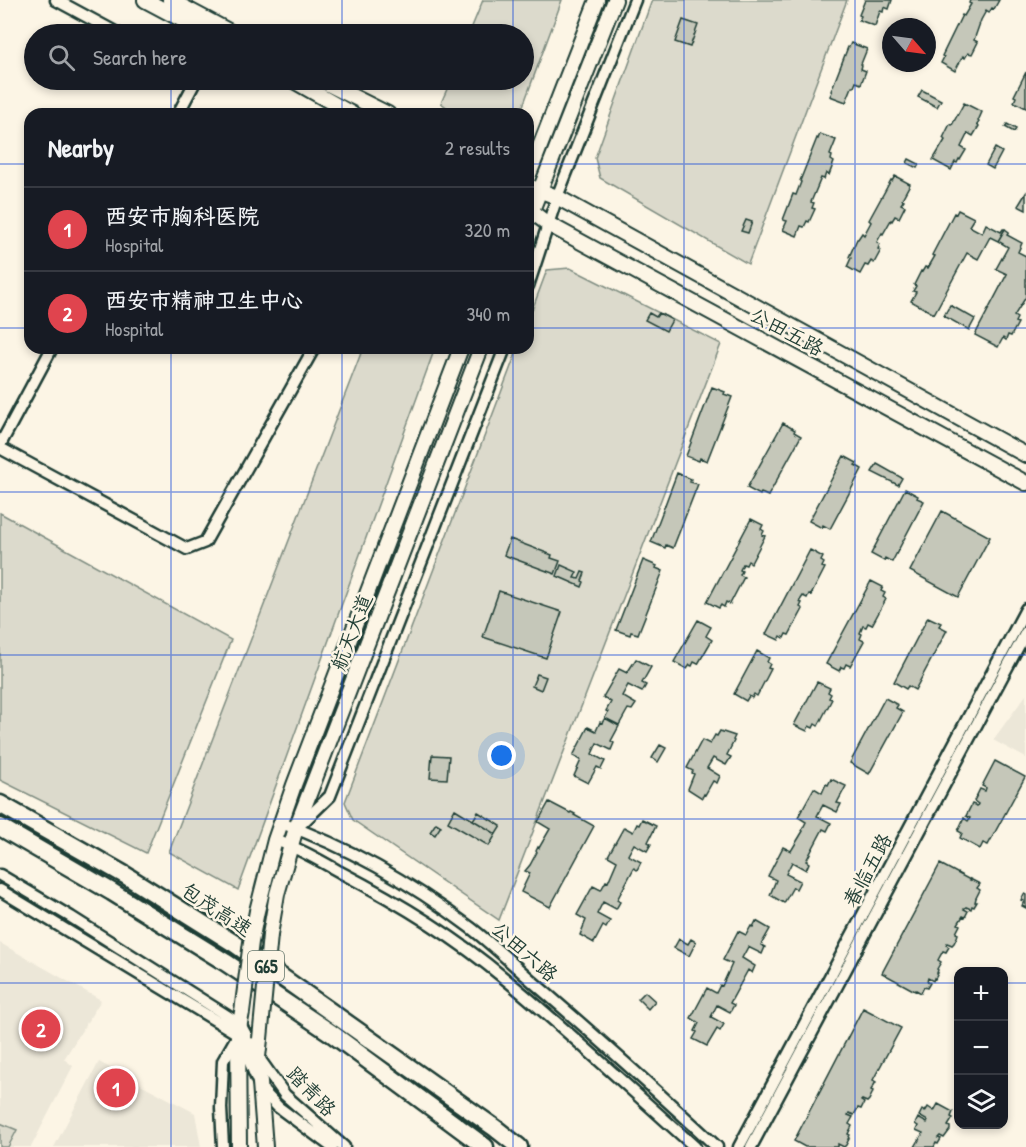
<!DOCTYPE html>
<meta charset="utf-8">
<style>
body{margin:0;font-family:"Patrick Hand","LXGW WenKai TC",sans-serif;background:#20242c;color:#f1f3f6}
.controls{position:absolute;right:18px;bottom:18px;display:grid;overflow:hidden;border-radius:12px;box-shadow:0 3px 9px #0003}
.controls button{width:54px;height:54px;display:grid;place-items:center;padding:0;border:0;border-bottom:2px solid #363941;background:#171b24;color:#f1f3f6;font:30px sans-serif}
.compass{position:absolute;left:882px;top:18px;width:54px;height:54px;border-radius:50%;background:#171b24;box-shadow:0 3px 9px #0003;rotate:118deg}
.you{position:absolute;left:502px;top:756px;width:21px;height:21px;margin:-15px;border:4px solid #fff;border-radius:50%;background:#1a73e8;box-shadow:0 0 0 9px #1a73e833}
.badge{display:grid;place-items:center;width:39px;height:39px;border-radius:50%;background:#d1495b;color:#fff;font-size:20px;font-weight:700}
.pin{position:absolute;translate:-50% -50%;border:3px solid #fff;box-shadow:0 2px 6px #0006}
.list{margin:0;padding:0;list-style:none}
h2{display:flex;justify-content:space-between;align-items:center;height:78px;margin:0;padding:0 24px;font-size:26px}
h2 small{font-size:20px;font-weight:400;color:#9ea1a6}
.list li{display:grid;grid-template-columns:39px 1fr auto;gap:18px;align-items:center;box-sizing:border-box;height:84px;padding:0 24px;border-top:2px solid #363941}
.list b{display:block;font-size:22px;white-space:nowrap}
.list p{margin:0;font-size:20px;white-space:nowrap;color:#9ea1a6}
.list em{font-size:20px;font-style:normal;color:#9ea1a6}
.icon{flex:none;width:33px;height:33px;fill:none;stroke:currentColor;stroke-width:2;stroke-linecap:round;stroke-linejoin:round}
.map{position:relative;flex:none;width:1026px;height:1147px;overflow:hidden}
.search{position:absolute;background:#171b24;box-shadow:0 3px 9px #0003;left:24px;top:24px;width:510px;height:66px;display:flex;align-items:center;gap:15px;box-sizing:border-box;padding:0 21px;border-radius:33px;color:#9ea1a6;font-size:22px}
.panel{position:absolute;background:#171b24;box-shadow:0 3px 9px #0003;left:24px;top:108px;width:510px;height:246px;border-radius:18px}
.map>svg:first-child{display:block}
.built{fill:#ece7d8}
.green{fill:#dcdacc;stroke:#7e8c80;stroke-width:1.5}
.building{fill:#c5c7b9;stroke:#1f3d34;stroke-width:1.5}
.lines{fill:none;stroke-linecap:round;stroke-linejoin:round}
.minor-casing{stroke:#1f3d34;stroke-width:15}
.major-casing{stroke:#1f3d34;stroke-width:18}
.highway-casing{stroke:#1f3d34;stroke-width:21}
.minor{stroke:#fcf5e5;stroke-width:10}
.major{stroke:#fcf5e5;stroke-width:14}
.highway{stroke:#fcf5e5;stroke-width:16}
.major-bridge-casing{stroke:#1f3d34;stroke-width:18;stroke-linecap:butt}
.major-bridge{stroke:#fcf5e5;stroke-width:14}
.grid{fill:none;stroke:#1d4ed8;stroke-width:1.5;stroke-opacity:0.55}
.labels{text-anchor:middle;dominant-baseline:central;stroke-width:5;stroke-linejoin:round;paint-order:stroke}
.shield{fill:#fcf5e5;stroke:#617469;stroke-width:1.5}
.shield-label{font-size:18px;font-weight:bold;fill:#1f3d34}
.street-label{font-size:20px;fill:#1f3d34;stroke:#fcf5e5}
</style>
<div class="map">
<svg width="1026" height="1147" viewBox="0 0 1026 1147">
<rect width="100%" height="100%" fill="#fcf5e5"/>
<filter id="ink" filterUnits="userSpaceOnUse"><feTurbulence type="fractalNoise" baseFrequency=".0167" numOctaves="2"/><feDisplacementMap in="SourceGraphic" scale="12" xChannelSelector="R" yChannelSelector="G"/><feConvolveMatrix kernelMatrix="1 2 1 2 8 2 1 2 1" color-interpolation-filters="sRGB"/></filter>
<g filter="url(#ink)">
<path class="built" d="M1026,695V758L993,740Z
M0,943L101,1000L64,1059L73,1066L31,1147H0Z
M99,1062L195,1113L201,1147H54Z"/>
<path class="green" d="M483,0H562L520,114H456L441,103L451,80H524V34H469Z
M652,0H847L748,264L600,178L595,158Z
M570,268L721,344L499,920L353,820L345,802L518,348H528V321L547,270Z
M363,348H435L238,890L169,852Z
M0,513L231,640L146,853L0,780Z
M0,1123L17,1130L8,1147H0Z"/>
<path class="building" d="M865,0H892L889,9L884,7L883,12L880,11L875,26L859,20L861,16L859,15Z
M970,0H999L994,9L992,8L989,13L986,11L981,20L974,40L978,42L972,54L968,53L965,58L963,56L955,71L941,63L944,57L942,56L962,15L964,16L971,4L969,3Z
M683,20L698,25L690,47L675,42Z
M851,43L867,49L861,64L862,65L861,69L866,71L861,84L856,82L854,87H852L846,102L830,96L832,92L831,91L848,47H849Z
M1026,72V108L1014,102L1016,97L1014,96Z
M922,90L941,100L937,107L918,97Z
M964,103L982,112L978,121L979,122L977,125L979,126L973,136L968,133L961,147L966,150L960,160L959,159L957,163L955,162L951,170L933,160L945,140L943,138L950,124L952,125Z
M1007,124L1016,129L1014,132L1005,127Z
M820,134L836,140L830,155L832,156L831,160L834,162L829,175L826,173L824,179L821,178L811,202L814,203L812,208L815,209L809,222L807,221L804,227L801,226L797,236L783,230L787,221L783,220L793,194L796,195L801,182L800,181L817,138L818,139Z
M995,148L1002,152L993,169L986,165Z
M909,159L919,164L917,168L907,163Z
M895,176L910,184L902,199L904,200L901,204L905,206L899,218L895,216L892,221L891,220L883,234L882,233L877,242L880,244L878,249L881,250L874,263L871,261L868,266L865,265L860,274L847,267L851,258L849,257L857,239H858L862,233L864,235L871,222L869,220L891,180L892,181Z
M1026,193V210L1018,206Z
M958,210L974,218L969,226L982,233L986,224L1001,232L1003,229H1005L998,241L990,237L978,259L967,253L934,314L911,301L916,292L913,291L916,286L914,285L921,271L922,272L925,267L928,268L935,256L932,255L954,213L956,214Z
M746,220L752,222L748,233L741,231Z
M1005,229L1009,232L1007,235L1022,243L1018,252L1026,256V297L1014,316L1017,318L1015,322L1018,323L1011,336L1008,335L1006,340L1003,338L998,347L975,335L1007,274L996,269L1008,247L998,241Z
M950,305L975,319L969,330L944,316Z
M649,313L656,317L659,313L672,320L666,331L645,320Z
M712,387L725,392L724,394L732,397L707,461L700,458L699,461L686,456Z
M783,423L795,430L794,432L801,436L768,496L761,493L760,495L747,488Z
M844,456L857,463L855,465L862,469L830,529L823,525L822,528L809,521Z
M877,464L902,478L898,485L872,472Z
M677,473L691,479L690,482L698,484L673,548L666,545L665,548L651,542Z
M905,489L918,496L917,498L924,501L892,562L885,558L884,561L871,554Z
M942,511L990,537L958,597L910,571Z
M751,519L763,525L761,529L764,531L762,535L765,536L751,563L748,561L746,565L743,564L740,570L742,571L740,575L744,577L730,604L726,602L724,607L721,605L719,608L707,602Z
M510,539L552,555L551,558L560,561L555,574L504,555Z
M810,550L823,557L821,561L824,563L822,567L825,568L811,595L809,594L807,598L803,596L799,602L802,603L800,607L803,609L789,635L786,634L784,638L781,636L779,640L766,634Z
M643,560L657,566L656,568L663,571L638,634L631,632L630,635L616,630Z
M561,565L577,572L574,578L579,579L582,572L585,573L582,581L584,582L582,587L557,576Z
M871,581L883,587L881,591L885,593L883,597L886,599L872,625L868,623L866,627L863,626L860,633L862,634L860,639L864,641L850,666L846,664L844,668L841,667L839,671L826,664Z
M499,591L562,612L546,658L483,637Z
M928,617L941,623L939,626L947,630L915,690L908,686L906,689L894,682Z
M698,620L711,627L706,636L712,640L698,664L694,662L692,666L690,665L687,669L674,662Z
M757,651L769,658L767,662L770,664L768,668L771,669L757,696L754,694L752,698L749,696L746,701L734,694Z
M636,659L651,667L642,683L646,685L642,692L628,685L622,696L636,704L632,710L628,709L619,725L605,718L608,712L606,711L611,702L603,697L619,669L627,673Z
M537,674L546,677L541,690L532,686Z
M817,682L830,688L828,692L831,694L829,698L832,699L818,726L815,724L813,728L809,726L807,731L794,725Z
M885,698L898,705L896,708L903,712L869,774L850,763Z
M605,718L619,726L611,741L614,743L611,750L597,743L592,754L605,761L601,769L597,767L588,783L574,776L581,760L573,756L588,727L596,731L600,722L602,723Z
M720,731L735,736L733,740L734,741L727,755L731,757L726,765L713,758L707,768L720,776L717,783L713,781L705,795L704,794L702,798L688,789L694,774L692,773L693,771L687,768L702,740L710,744L715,735L717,736Z
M660,745L666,748L658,762L652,758Z
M432,755L449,756L447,779L430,778Z
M995,761L1025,777L988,845L983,843L980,849L960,838L962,833L958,831L964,818L968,821L970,818L966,816L972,804L977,806L978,804L974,801L980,789L985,791L986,788L982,786Z
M831,779L846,786L837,803L841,804L837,812L823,805L817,816L831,823L827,831L823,829L806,861L809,863L806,870L792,862L786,874L800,881L796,889L793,887L784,903L770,895L776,880L768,876L783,847L791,851L803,831L802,830L806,822L798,817L814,788L822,793L826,784L828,785Z
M549,802L570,813L571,812L575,814L574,815L594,826L550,907L521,892L530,873L525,871L530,865L537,852L536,851L538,847L539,848L550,829L538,822Z
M455,809L496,834L489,846L448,822Z
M478,812L501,826L496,834L473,820Z
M642,819L656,826L648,842L651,844L647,851L634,844L628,855L641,862L637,870L634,868L617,900L620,902L616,909L603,902L597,914L610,921L606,928L603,926L594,943L580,935L586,920L577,915L593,886L601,890L606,881L608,882L617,861L608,856L624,827L633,832L637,824L639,825Z
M436,823L441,826L435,835L430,832Z
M940,864L970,880V879L980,884L977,888L980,890L976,898L975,902H977L974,907L972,906L971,909L966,907L964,909L968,911L965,917L963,916L958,924L960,925L956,933L958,934L957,937L954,943L952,945L947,943L946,945L949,947L946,952L943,951L938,960L941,962L937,969L938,970L937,973H938L935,979L934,978L933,981L928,978L927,981L930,983L927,988L924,987L921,993L916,990L915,991L882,973Z
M1024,894L1026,895V908L1022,906L1024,901L1021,900Z
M756,921L770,929L761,945L765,947L762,954L748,947L742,958L755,966L752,973L748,970L730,1003L734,1005L730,1012L717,1005L711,1017L724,1024L720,1031L717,1029L707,1046L693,1039L697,1032L695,1031L699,1023L691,1018L707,988L716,993L720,985L722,986L732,964L723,960L738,931L746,935L751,926L753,927Z
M679,939L688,944L691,939L696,942L689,956L674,948Z
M645,992L655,1001L648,1009L638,999Z
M863,1008L901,1028L873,1080L876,1082L871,1090L873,1091L872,1094L869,1100L867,1102L862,1100L861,1101L864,1103L861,1109L858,1108L854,1115L849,1113L848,1115L853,1117L849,1124L852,1126L848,1134L850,1135L848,1139H849L846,1145L844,1147L838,1144V1147H805L794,1141Z
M938,1104L953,1112L951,1117L953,1118L948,1126L950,1127V1130L944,1138L940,1136L938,1138L941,1139L938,1144L936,1143L934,1147H915L923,1133L916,1130L918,1126L915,1124L918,1118L927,1123L928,1121L919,1116L922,1110L925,1112L928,1107L934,1111Z"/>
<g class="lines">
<defs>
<path id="minor" d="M56,0L119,34
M178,114L196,80
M528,286L557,197L635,0
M0,445L52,348
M0,448L187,549L205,542L314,348
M281,823C349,847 414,885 471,928C498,949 522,973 547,994C605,1044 661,1095 717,1147
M297,828L330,796L505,348
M275,840C298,848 319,860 340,872C398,902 454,936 504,978C570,1032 632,1091 695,1147
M0,875L71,917L240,1024L258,1057L285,1095L344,1147
M0,890L238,1034L261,1089L278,1107L332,1147
M223,1147L221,1108L223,1061L238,1035
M739,1147L1026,609
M751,1147L1026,632"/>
<path id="major" d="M145,0L209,34
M170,0L234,34
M292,80L352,114
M320,80L388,114
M528,177L597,0
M528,186L557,197L1026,455
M528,209L548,224L1026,483
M529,218L615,0
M257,911L275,840L294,785L461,348
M270,935L277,894L296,828L481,348
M260,1039L258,1057L265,1147
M239,1147L238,1034L242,1012"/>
<path id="highway" d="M0,804L125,875L235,944L495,1128L519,1147
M0,827L112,892L225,962L331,1033L485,1147"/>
</defs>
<use href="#minor" class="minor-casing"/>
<use href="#major" class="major-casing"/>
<use href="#highway" class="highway-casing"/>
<use href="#minor" class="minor"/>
<use href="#major" class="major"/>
<use href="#highway" class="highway"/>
<defs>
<path id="major-bridge" d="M242,1012L251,942L257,911
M260,1039L270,935"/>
</defs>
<use href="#major-bridge" class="major-bridge-casing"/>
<use href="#major-bridge" class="major-bridge"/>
</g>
</g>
<path class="grid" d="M171,0V34M342,0V34M513,0V34M684,0V1147M855,0V1147M171,80V114M342,80V114M513,80V114M0,164H30M528,164H1026M0,328H30M528,328H1026M171,348V1147M342,348V1147M513,348V1147M0,492H1026M0,655H1026M0,819H1026M0,983H958M1004,983H1026"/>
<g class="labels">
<rect class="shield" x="248" y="951" width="36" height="30" rx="4.5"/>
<g class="shield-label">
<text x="266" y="966">G65</text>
</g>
<g class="street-label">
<text transform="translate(787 331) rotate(28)">公田五路</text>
<text transform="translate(351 632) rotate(-69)">航天大道</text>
<text transform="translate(867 870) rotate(-62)">春临五路</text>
<text transform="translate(217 909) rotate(33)">包茂高速</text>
<text transform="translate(525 951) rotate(41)">公田六路</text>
<text transform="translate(312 1091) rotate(46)">踏青路</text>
</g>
</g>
</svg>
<div class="controls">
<button>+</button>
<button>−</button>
<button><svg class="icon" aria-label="layers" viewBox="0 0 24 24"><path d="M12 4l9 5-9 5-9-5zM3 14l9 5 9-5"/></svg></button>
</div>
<svg class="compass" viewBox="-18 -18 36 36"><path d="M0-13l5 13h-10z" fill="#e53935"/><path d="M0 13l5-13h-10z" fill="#9ea1a6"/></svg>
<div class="you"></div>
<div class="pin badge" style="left:116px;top:1088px;background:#e0444e">1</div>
<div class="pin badge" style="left:41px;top:1029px;background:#e0444e">2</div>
<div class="search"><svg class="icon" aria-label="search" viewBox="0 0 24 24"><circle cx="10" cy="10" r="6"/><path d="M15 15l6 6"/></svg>Search here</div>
<section class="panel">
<h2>Nearby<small>2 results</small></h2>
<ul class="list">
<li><span class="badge" style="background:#e0444e">1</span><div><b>西安市胸科医院</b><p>Hospital</p></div><em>320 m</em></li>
<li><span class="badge" style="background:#e0444e">2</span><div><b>西安市精神卫生中心</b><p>Hospital</p></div><em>340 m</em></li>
</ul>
</section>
</div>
